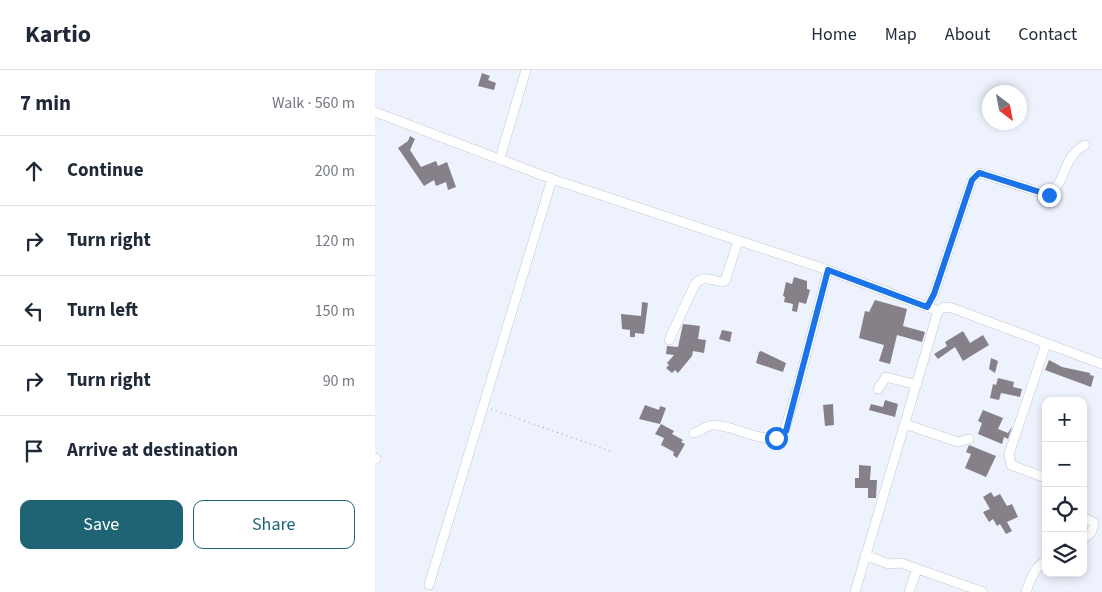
<!DOCTYPE html>
<meta charset="utf-8">
<style>
body{margin:0;font-family:"Source Sans 3",sans-serif;background:#f6f6f7;color:#1f2937}
.controls{position:absolute;right:15px;bottom:15px;display:grid;overflow:hidden;border-radius:10px;box-shadow:0 2px 8px #0003}
.controls button{width:45px;height:45px;display:grid;place-items:center;padding:0;border:0;border-bottom:1px solid #e0e1e3;background:#fff;color:#1f2937;font:25px sans-serif}
.compass{position:absolute;left:607px;top:15px;width:45px;height:45px;border-radius:50%;background:#fff;box-shadow:0 2px 8px #0003;rotate:148deg}
.stop{position:absolute;width:15px;height:15px;margin:-11px;border:4px solid #1a73e8;border-radius:50%;background:#fff}
.stop.end{background:#1a73e8;border-color:#fff;box-shadow:0 1px 5px #0008}
.list{margin:0;padding:0;list-style:none}
h2{display:flex;justify-content:space-between;align-items:center;height:65px;margin:0;padding:0 20px;font-size:21px}
h2 small{font-size:16px;font-weight:400;color:#747a83}
.list li{display:grid;grid-template-columns:32px 1fr auto;gap:15px;align-items:center;box-sizing:border-box;height:70px;padding:0 20px;border-top:1px solid #e0e1e3}
.list b{display:block;font-size:19px;white-space:nowrap}
.list em{font-size:16px;font-style:normal;color:#747a83}
.actions{display:flex;gap:10px;padding:15px 20px}
.actions a{flex:1;padding:11px 0;border:1px solid #1e6475;border-radius:10px;text-align:center;font-size:18px;color:#1e6475}
.actions .main{background:#1e6475;color:#fff}
.icon{flex:none;width:28px;height:28px;fill:none;stroke:currentColor;stroke-width:2;stroke-linecap:round;stroke-linejoin:round}
.map{position:relative;flex:none;width:727px;height:522px;overflow:hidden}
header{display:flex;align-items:center;gap:30px;box-sizing:border-box;height:70px;padding:0 25px;background:#fff;border-bottom:1px solid #e0e1e3}
header strong{font-size:24px}
nav{display:flex;gap:28px;margin-inline-start:auto;font-size:18px}
main{display:flex}
aside{flex:1;background:#fff}
.map>svg:first-child{display:block}
.building{fill:#868089}
.lines{fill:none;stroke-linecap:round;stroke-linejoin:round}
.minor-casing{stroke:#c2c7d2;stroke-width:10}
.path{stroke:#91949c;stroke-width:1;stroke-dasharray:1 4;stroke-linecap:butt}
.minor{stroke:#fff;stroke-width:9}
.route{stroke:#1a73e8;stroke-width:6}
</style>
<header>
<strong>Kartio</strong>
<nav><a>Home</a><a>Map</a><a>About</a><a>Contact</a></nav>
</header>
<main>
<aside>
<h2>7 min<small>Walk · 560 m</small></h2>
<ul class="list">
<li><svg class="icon" aria-label="ahead" viewBox="0 0 24 24"><path d="M12 20V5M6 11l6-6 6 6"/></svg><div><b>Continue</b></div><em>200 m</em></li>
<li><svg class="icon" aria-label="right" viewBox="0 0 24 24"><path d="M7 20v-9h11M14 6l5 5-5 5"/></svg><div><b>Turn right</b></div><em>120 m</em></li>
<li><svg class="icon" aria-label="left" viewBox="0 0 24 24"><path d="M17 20v-9H6M10 6l-5 5 5 5"/></svg><div><b>Turn left</b></div><em>150 m</em></li>
<li><svg class="icon" aria-label="right" viewBox="0 0 24 24"><path d="M7 20v-9h11M14 6l5 5-5 5"/></svg><div><b>Turn right</b></div><em>90 m</em></li>
<li><svg class="icon" aria-label="arrive" viewBox="0 0 24 24"><path d="M6 21V4h12l-3 4 3 4H6"/></svg><div><b>Arrive at destination</b></div></li>
</ul>
<div class="actions"><a class="main">Save</a><a>Share</a></div>
</aside>
<div class="map">
<svg width="727" height="522" viewBox="0 0 727 522">
<rect width="100%" height="100%" fill="#edf2fd"/>
<path class="building" d="M107,3L115,6L113,10L121,13L119,20L103,16Z
M35,66L40,69L35,80L46,97L61,91L63,96L72,92L81,117L73,120L71,112L61,116L59,110L49,116L23,78L33,71Z
M419,207L432,211V219L435,220L431,234L424,232L422,242L417,241L418,234L409,232L410,227L408,226L411,212L417,214Z
M500,230L532,239L528,256L550,262L547,272L522,265L515,294L504,291L509,275L484,268L490,241L494,242Z
M267,232L273,233L269,264L260,263V267H255V260L247,259L246,244L266,246Z
M308,254L325,256L323,269L331,270L329,283L318,281L317,286L303,303L300,300L297,303L291,298L294,295L292,293L299,285L291,284L292,276L303,277Z
M347,260L357,262L355,272L344,269Z
M588,261L595,273L608,265L614,275L588,291L580,277L563,289L559,284L572,276L570,272Z
M386,281L411,293L408,302L381,293L384,282Z
M616,288L623,291L620,303L614,299Z
M674,290L687,297L715,303V305L719,306L716,317L670,300Z
M623,308L639,312L638,317L647,319L645,327L626,323L624,330L615,328L618,314L621,315Z
M510,330L523,334L520,347L494,340L496,334L508,337Z
M458,334L459,355L450,356L448,335Z
M270,335L284,340L285,336L291,338L285,354L264,349Z
M608,340L628,348L623,359L633,363L637,356L633,369L629,367L627,374L603,364L607,353L603,351Z
M286,354L299,361L297,364L308,370L306,372L310,374L302,388L298,385L299,382L286,375L289,368L280,364Z
M594,375L621,386L611,407L590,398L596,384L591,382Z
M484,395L496,396L495,410H502L501,428H493V418H480V408H484Z
M616,422L619,427L625,424L632,436L637,434L643,447L632,452L637,461L631,464L625,454L622,456L618,449L614,452L608,442L615,439L608,427Z"/>
<g class="lines">
<defs>
<path id="minor" d="M0,42L177,109L453,200L563,241
M125,88L151,0
M552,237L559,224L597,110L604,103L608,104L674,125C692,111 687,87 710,75
M294,270L320,214C328,205 336,210 347,212L350,211L363,171
M503,319L511,307L542,315
M530,354L583,372L594,369
M319,363C325,361 332,355 338,355C357,354 390,376 408,365L422,320L453,200
M0,388L1,389
M668,407L636,395L634,384L671,274
M708,447L719,453L716,463L708,469
M490,485L514,494L526,493L608,522
M54,515L177,109
M480,522L563,241L569,237L577,238L727,294
M534,522L542,499
M651,522C656,509 658,498 671,491"/>
</defs>
<use href="#minor" class="minor-casing"/>
<path class="path" d="M116,339L238,382"/>
<use href="#minor" class="minor"/>
</g>
<g class="lines">
<path class="route" d="M401,368L406,366L411,361L453,200L552,237L559,224L597,110L604,103L608,104L674,125"/>
</g>
</svg>
<div class="controls">
<button>+</button>
<button>−</button>
<button><svg class="icon" aria-label="locate" viewBox="0 0 24 24"><circle cx="12" cy="12" r="6"/><path d="M12 2v4M12 18v4M2 12h4M18 12h4"/></svg></button>
<button><svg class="icon" aria-label="layers" viewBox="0 0 24 24"><path d="M12 4l9 5-9 5-9-5zM3 14l9 5 9-5"/></svg></button>
</div>
<svg class="compass" viewBox="-18 -18 36 36"><path d="M0-13l5 13h-10z" fill="#e53935"/><path d="M0 13l5-13h-10z" fill="#747a83"/></svg>
<div class="stop" style="left:401px;top:368px"></div>
<div class="stop end" style="left:674px;top:125px"></div>
</div>
</main>
